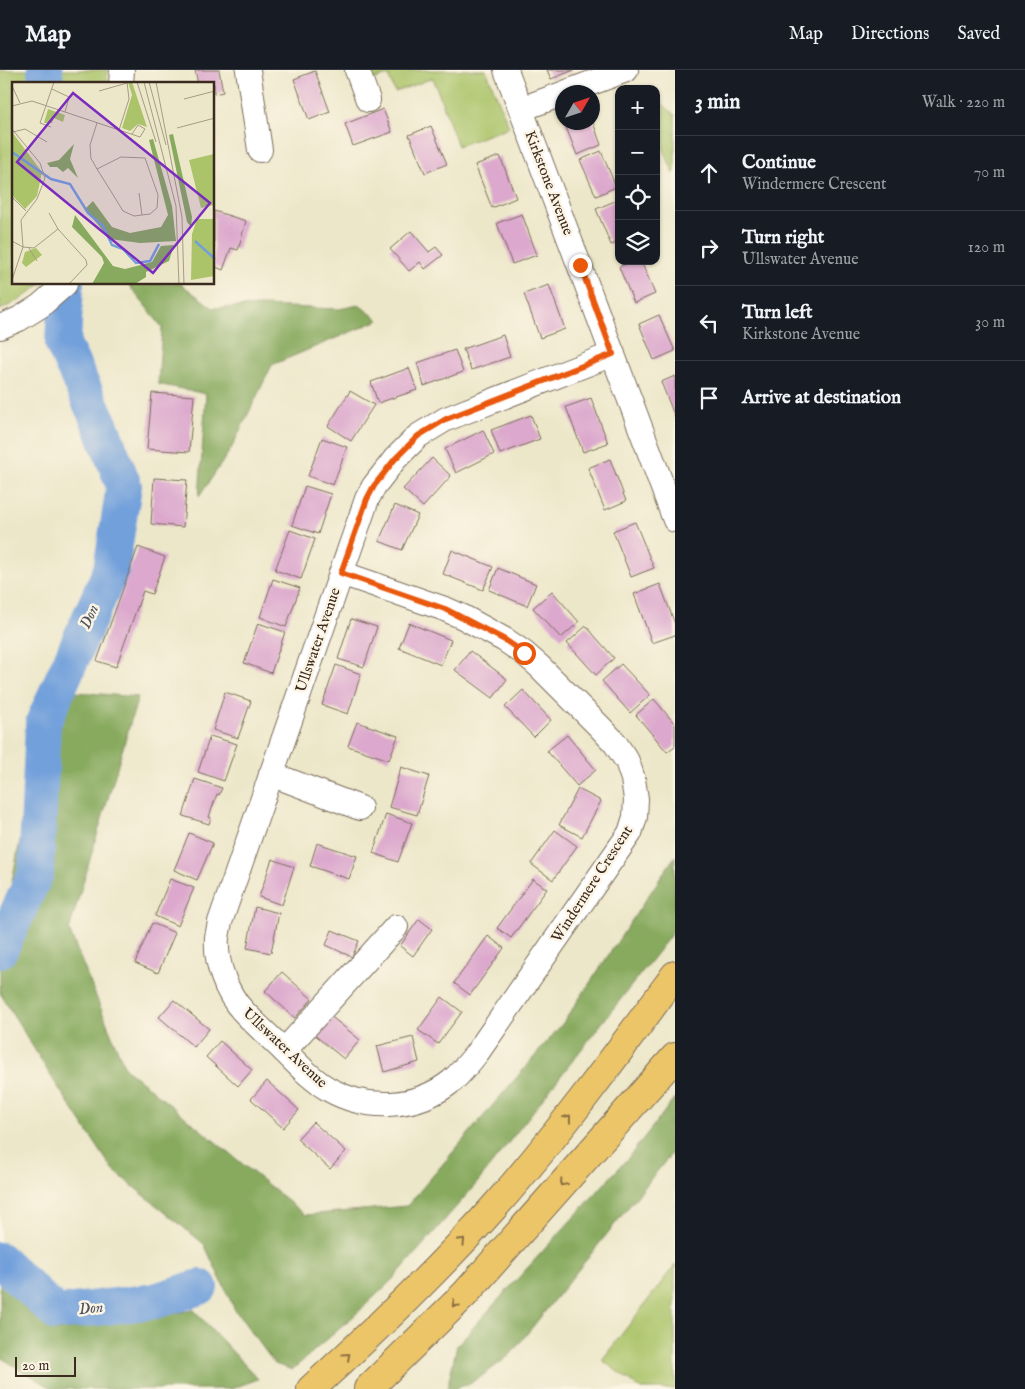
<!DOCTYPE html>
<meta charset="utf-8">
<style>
body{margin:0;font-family:"IM FELL English",serif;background:#20242c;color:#f1f3f6}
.controls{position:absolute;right:15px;top:15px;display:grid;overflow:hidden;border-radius:10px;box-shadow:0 1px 4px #0004}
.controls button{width:45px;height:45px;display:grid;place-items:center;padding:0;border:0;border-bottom:1px solid #363941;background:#171b24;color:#f1f3f6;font:25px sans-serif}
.compass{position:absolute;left:555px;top:15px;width:45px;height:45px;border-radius:50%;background:#171b24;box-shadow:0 1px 4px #0004;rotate:51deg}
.scale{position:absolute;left:15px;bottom:12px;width:61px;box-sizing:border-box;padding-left:5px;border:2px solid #3b2a1e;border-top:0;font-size:14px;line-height:18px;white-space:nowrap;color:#3b2a1e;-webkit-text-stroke:4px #fcf5e5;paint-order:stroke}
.stop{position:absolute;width:15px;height:15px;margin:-11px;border:4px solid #ea580c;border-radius:50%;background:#fff}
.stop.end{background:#ea580c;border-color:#fff;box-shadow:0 1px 5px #0008}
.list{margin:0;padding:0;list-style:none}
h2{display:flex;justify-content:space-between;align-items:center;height:65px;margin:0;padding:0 20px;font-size:21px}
h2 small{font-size:16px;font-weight:400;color:#9ea1a6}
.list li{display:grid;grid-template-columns:32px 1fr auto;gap:15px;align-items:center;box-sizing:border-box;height:75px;padding:0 20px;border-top:1px solid #363941}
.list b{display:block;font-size:19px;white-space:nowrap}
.list p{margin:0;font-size:16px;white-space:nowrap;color:#9ea1a6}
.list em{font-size:16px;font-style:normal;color:#9ea1a6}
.icon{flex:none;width:28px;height:28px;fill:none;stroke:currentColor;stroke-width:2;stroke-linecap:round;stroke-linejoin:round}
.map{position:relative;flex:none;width:675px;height:1319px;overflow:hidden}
header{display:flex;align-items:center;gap:30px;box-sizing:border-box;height:70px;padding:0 25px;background:#171b24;border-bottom:1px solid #363941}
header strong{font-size:24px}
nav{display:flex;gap:28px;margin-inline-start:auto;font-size:18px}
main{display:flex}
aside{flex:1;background:#171b24}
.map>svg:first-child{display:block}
.green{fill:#abc46a;stroke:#737744}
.forest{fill:#88aa5e;stroke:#626a3e}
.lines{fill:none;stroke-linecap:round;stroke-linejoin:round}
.river{stroke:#72a0db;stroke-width:36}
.building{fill:#dca8cd}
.minor-casing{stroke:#796c5a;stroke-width:26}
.highway-casing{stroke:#796c5a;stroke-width:30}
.minor{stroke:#fff;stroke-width:24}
.highway{stroke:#edc569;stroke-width:28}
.oneway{stroke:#8b7040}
.route{stroke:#ea580c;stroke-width:6}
.labels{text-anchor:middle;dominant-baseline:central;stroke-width:5;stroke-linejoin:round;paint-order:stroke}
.street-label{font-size:15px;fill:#3b2a1e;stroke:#fcf5e5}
.water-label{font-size:16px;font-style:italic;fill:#4e5360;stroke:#fcf5e5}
.inset-river{fill:none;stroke:#72a0db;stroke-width:2.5}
.inset-road{fill:none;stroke:#a69b85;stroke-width:1}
.view{fill:#7b2cbf;fill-opacity:0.15;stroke:#7b2cbf;stroke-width:2.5}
.inset-edge{fill:none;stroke:#3b2a1e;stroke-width:2.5}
</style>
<header>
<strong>Map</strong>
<nav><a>Map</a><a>Directions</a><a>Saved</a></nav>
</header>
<main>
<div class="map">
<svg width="675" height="1319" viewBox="0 0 675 1319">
<rect width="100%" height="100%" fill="#fcf5e5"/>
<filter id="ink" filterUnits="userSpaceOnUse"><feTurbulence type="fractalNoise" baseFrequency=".02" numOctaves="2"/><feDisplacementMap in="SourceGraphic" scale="10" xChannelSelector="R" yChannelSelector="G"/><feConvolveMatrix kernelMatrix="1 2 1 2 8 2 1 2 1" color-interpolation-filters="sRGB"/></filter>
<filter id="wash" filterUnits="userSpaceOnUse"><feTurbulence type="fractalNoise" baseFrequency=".0096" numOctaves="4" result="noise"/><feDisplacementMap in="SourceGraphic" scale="20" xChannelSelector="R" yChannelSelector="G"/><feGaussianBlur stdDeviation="1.12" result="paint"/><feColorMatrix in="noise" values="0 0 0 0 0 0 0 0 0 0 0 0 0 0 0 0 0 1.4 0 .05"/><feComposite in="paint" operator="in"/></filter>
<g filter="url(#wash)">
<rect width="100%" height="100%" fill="#ede7ca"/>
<path class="green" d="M0,0H108L107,14H14V214H41L21,229L0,240Z
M368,0H486L509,57L458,76L433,8L395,22L388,5L372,10Z
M656,28L675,45V102L673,103L656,58Z
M675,1195V1319H641L602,1290Z"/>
<path class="forest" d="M128,214H181L213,238L262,236L339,239L359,235L379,250L272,295L231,379L199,427L206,324L158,314L162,257Z
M50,620L138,627L69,860L125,998L305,1145L407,1136L563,953L675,786V858L670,866L477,1113L393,1209L355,1245L292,1300L275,1294L235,1240L204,1174L113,1100L52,1008L0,923V871Z
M675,1028V1079L510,1285C492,1298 470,1319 447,1319L457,1275L628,1088Z
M0,1213L55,1261L194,1240L258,1309L231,1319H53L0,1287Z"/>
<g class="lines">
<path class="river" d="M45,0L46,14
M0,880L36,803L43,653L111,500L124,416L100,354L63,274L66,214
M0,1190L56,1243L155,1231L200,1217"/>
</g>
<g id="blocks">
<path class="building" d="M195,0H219L223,22L214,24V14H198Z
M547,0H574L551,9Z
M315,1L330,42L309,50L294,9Z
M383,39L392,62L353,76L345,54Z
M564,52H593L601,75L577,85Z
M431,56L447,94L425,103L409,65Z
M601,81L616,117L596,126L580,90Z
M500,86L516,128L492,138L475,95Z
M617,130L619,135V172L611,175L596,139Z
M214,141L246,151L238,180L231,178L223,200L214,196Z
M522,144L537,185L512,194L497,153Z
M411,161L429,182L436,177L443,185L425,199L420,192L409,201L390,179Z
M633,191H641L655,224L634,233L619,197Z
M549,215L565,259L540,268L524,224Z
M659,245L675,281L654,290L639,254Z
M503,265L510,287L471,300L463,279Z
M455,280L463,302L424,316L417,293Z
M409,298L417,320L378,333L371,312Z
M675,306V347L661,312Z
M350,321L374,335L351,371L328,356Z
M152,323L194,326L189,382L147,379Z
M591,328L608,373L583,382L566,337Z
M531,345L540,369L500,384L491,360Z
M483,360L494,384L456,403L445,379Z
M322,368L347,377L333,415L308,406Z
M432,388L451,406L423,437L403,419Z
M610,389L626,431L605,440L588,398Z
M154,408L187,410L183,457L151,454Z
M305,416L331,424L318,464L292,455Z
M395,435L418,445L402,480L379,471Z
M635,452L654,498L631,507L613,461Z
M290,460L315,469L301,509L275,500Z
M138,477L165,487L152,524L143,521L116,597L97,591Z
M452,480L493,497L483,520L443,504Z
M498,498L536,514L527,536L489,520Z
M273,509L300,518L286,557L260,547Z
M660,514L675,554V565L652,573L634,524Z
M552,521L579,552L561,568L533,538Z
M351,549L377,557L364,597L338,589Z
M258,553L285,562L271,603L244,593Z
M409,553L451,570L441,595L399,578Z
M586,556L614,588L596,605L567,573Z
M470,581L507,609L493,628L455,600Z
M621,594L650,625L630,643L602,611Z
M336,595L361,604L348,644L322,635Z
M523,620L551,650L534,667L505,637Z
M225,622L251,631L238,668L213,660Z
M654,629L675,654V676L667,682L636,645Z
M357,652L398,666L389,690L348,676Z
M567,665L596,700L577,716L547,681Z
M210,666L237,674L224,711L198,702Z
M401,697L429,706L417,745L389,737Z
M195,709L222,718L219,725L217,724L209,747L211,748L209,754L183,746Z
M578,719L601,731L582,767L559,755Z
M386,744L412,753L398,792L373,783Z
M555,760L577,776L553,810L531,794Z
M189,763L213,773L197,810L174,800Z
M317,773L357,786L349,809L310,796Z
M272,789L294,797L282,835L259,827Z
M170,809L194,818L178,856L155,846Z
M533,809L547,819L511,868L497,858Z
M255,837L279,843L271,883L247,878Z
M419,849L432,859L413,886L400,876Z
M152,853L175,863L158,903L135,893Z
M332,860L359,871L352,887L326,875Z
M488,866L504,878L470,925L454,913Z
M282,902L312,929L295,948L265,921Z
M442,927L462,942L438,974L418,960Z
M174,930L209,959L194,977L159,947Z
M328,944L360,970L344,989L312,963Z
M413,967L419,992L384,1002L377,976Z
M220,971L252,1000L238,1016L206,987Z
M267,1011L299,1040L283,1058L251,1029Z
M313,1052L346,1081L330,1099L297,1069Z"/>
</g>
</g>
<g filter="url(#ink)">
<use href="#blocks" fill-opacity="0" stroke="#796c5a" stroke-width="1"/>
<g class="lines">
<defs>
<path id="minor" d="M248,0L260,80
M357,0L368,30
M506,0L675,450
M121,14L122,0
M567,22L626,0
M521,39L562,24
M0,257L19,249L40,236L65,214
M341,503L445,539L463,547L505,570L524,583L539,596L600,657L615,673L627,691L633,709L636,729L635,747L630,763L477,983C469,993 461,1003 452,1011C417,1039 368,1041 330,1020C311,1010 294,990 278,975C267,964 254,953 243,941C226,923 215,892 217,867C218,862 219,857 220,852L367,429L374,416L395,389L418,366L446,349L613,284
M271,704L360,738
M284,981L396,857"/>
<path id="highway" d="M311,1319C376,1260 438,1200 496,1135C560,1062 618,983 675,905
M368,1319L465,1224L675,987"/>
</defs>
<use href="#minor" class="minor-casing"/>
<use href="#highway" class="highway-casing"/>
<use href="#minor" class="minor"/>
<use href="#highway" class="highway"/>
</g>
<defs><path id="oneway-chevron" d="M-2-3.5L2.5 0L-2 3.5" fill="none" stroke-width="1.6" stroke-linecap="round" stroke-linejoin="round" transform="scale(1.25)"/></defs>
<g class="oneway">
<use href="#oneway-chevron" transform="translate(568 1048) rotate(-52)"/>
<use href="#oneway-chevron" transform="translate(563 1113) rotate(131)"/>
<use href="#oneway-chevron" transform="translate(462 1171) rotate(-47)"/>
<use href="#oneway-chevron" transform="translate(455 1234) rotate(136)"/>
<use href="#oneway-chevron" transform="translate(347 1286) rotate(-42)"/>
</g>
</g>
<g class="lines" filter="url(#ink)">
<path class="route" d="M524,583L505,570L445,539L341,503L367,429L374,416L395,389L418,366L446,349L613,284L580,195"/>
</g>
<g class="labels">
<g class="street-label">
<text transform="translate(549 113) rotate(69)">Kirkstone Avenue</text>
<text transform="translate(318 570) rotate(-71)">Ullswater Avenue</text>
<text transform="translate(592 814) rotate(-57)">Windermere Crescent</text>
<text transform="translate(285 978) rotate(43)">Ullswater Avenue</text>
</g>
<g class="water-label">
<text transform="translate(90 547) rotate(-66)">Don</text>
<text transform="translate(91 1239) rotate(-6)">Don</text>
</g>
</g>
<g transform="translate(12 12)">
<rect width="202" height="202" fill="#ede7ca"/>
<path d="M116,0H120L135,45L126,42L118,49L110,46L120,13ZM36,27L53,33L51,40L42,36L40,41H32ZM0,50L30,90L25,114L13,127L0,113ZM202,72V123L189,126L177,78ZM185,137H202V194L179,198L180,152ZM24,166L30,173L14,185L10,181L13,170Z" fill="#abc46a"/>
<path d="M161,52L180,135L179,145L175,140L157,53ZM141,57L160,124L164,159L128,161L98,157L73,127L81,119L100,145L118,151L149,145L156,133L137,58ZM62,62L58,77L66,96L56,86L51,90L45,85H38L35,81L47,78ZM63,133L101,184L113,187L140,180L149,164L162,163L157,179L134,190V195L123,202H80L92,181L90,175L60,145Z" fill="#88aa5e"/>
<path class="inset-river" d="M0,70L39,97L58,102L76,131L91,144L100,163L111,167L124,181L138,179L147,162M183,159L203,177"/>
<path class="inset-road" d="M125,0L144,60M132,0L164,124L167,203M137,0L154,63M144,0L170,135L172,203M0,4L8,21M40,7L57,15L53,30M87,9L115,1M172,17L203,9M0,24L20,19L128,55L133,47L126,43L120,52M39,45L28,41L42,0M165,46L203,36M0,47L28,81L33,96L25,117L9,138L11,165L0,198M107,48L117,17L115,0M1,50L13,47L35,60M85,87L109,75L133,76L146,113L145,126L138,132L122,134L111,129L100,111L85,87L80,78L79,77L78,63L85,41M127,111L130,133M0,115L14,129M37,131L46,147M0,159L11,165L22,166L46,147L74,178L75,183L56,203M17,166L25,179"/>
<path class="view" d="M61,11L198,121L141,191L5,80Z"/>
<rect width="202" height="202" class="inset-edge"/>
</g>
</svg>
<div class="controls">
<button>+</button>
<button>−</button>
<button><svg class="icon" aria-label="locate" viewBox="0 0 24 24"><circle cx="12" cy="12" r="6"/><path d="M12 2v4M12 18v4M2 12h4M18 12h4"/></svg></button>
<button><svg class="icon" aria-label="layers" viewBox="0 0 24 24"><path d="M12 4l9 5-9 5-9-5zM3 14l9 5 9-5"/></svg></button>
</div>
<svg class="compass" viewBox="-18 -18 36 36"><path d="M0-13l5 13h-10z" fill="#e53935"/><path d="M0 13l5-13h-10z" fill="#9ea1a6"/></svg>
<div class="scale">20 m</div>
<div class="stop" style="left:524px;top:583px"></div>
<div class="stop end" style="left:580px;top:195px"></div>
</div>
<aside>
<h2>3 min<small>Walk · 220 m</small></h2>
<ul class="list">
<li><svg class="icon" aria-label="ahead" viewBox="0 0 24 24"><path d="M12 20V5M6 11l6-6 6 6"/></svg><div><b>Continue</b><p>Windermere Crescent</p></div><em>70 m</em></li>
<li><svg class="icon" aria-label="right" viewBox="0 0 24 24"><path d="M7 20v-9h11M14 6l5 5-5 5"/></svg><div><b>Turn right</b><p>Ullswater Avenue</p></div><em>120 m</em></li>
<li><svg class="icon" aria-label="left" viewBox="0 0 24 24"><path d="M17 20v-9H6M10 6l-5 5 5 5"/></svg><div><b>Turn left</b><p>Kirkstone Avenue</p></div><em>30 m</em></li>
<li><svg class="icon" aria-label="arrive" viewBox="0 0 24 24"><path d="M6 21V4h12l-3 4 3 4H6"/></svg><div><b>Arrive at destination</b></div></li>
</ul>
</aside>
</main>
